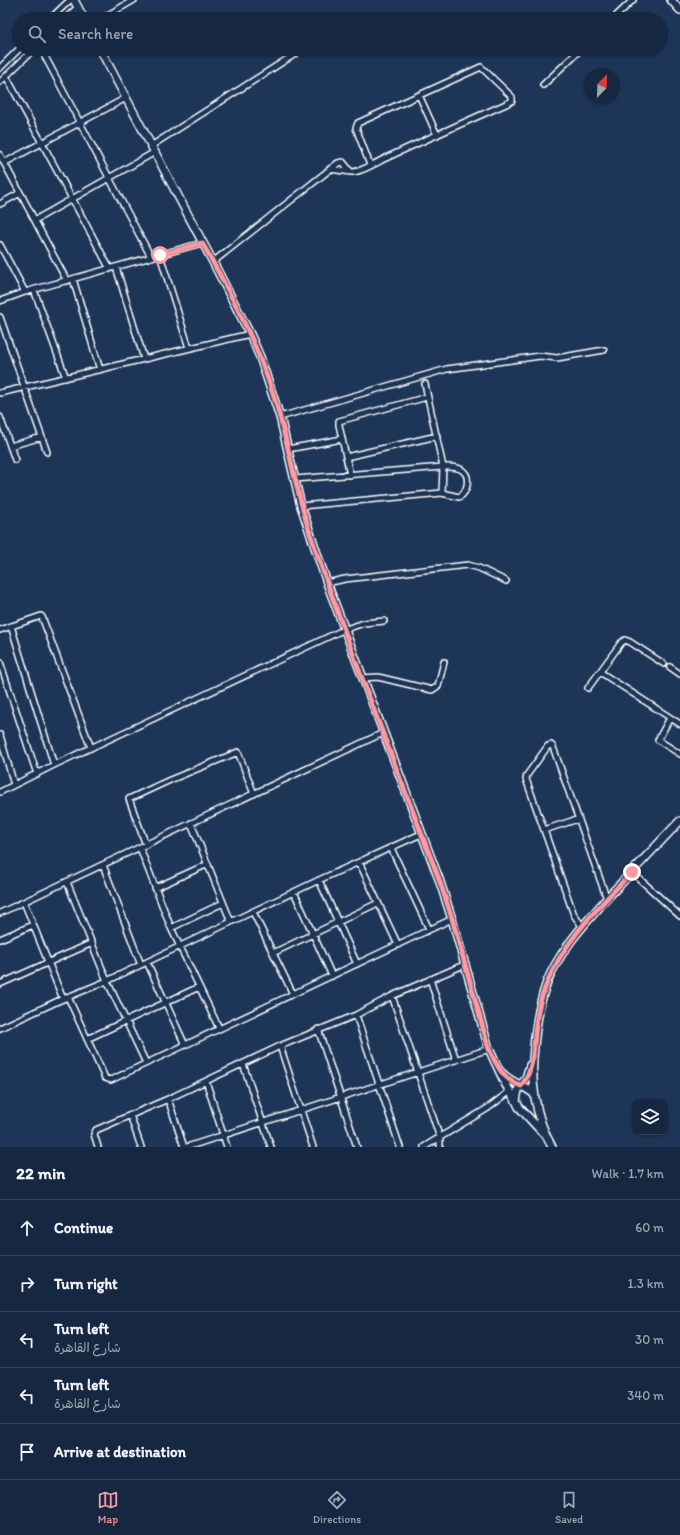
<!DOCTYPE html>
<meta charset="utf-8">
<style>
body{margin:0;font-family:Itim,"Playpen Sans Arabic",sans-serif;background:#1f3048;color:#f1f3f6}
.controls{position:absolute;right:12px;bottom:12px;display:grid;overflow:hidden;border-radius:8px;box-shadow:0 1px 3px #0004}
.controls button{width:36px;height:36px;display:grid;place-items:center;padding:0;border:0;border-bottom:1px solid #35445a;background:#162841;color:#f1f3f6;font:20px sans-serif}
.compass{position:absolute;left:584px;top:68px;width:36px;height:36px;border-radius:50%;background:#162841;box-shadow:0 1px 3px #0004;rotate:23deg}
.stop{position:absolute;width:12px;height:12px;margin:-9px;border:3px solid #ff9aa2;border-radius:50%;background:#fff}
.stop.end{background:#ff9aa2;border-color:#fff;box-shadow:0 1px 4px #0008}
.list{margin:0;padding:0;list-style:none}
h2{display:flex;justify-content:space-between;align-items:center;height:52px;margin:0;padding:0 16px;font-size:17px}
h2 small{font-size:13px;font-weight:400;color:#9ea6b1}
.list li{display:grid;grid-template-columns:26px 1fr auto;gap:12px;align-items:center;box-sizing:border-box;height:56px;padding:0 16px;border-top:1px solid #35445a}
.list b{display:block;font-size:15px;white-space:nowrap}
.list p{margin:0;font-size:13px;white-space:nowrap;color:#9ea6b1}
.list em{font-size:13px;font-style:normal;color:#9ea6b1}
.icon{flex:none;width:22px;height:22px;fill:none;stroke:currentColor;stroke-width:2;stroke-linecap:round;stroke-linejoin:round}
.map{position:relative;flex:none;width:680px;height:1147px;overflow:hidden}
.search{position:absolute;background:#162841;box-shadow:0 1px 3px #0004;left:12px;right:12px;top:12px;height:44px;display:flex;align-items:center;gap:10px;box-sizing:border-box;padding:0 14px;border-radius:22px;color:#9ea6b1;font-size:15px}
.sheet{height:332px;background:#162841}
nav{display:flex;justify-content:space-around;align-items:center;box-sizing:border-box;height:56px;border-top:1px solid #35445a;background:#162841;font-size:11px;color:#9ea6b1}
nav a{display:grid;justify-items:center;gap:2px}
nav .on{color:#ff9aa2}
.map>svg:first-child{display:block}
.lines{fill:none;stroke-linecap:round;stroke-linejoin:round}
.street-casing{stroke:#fff;stroke-width:8}
.secondary-casing{stroke:#fff;stroke-width:10}
.street{stroke:#1d3557;stroke-width:5}
.secondary{stroke:#1d3557;stroke-width:7}
.route{stroke:#ff9aa2;stroke-width:5}
</style>
<div class="map">
<svg width="680" height="1147" viewBox="0 0 680 1147">
<rect width="100%" height="100%" fill="#1d3557"/>
<filter id="ink" filterUnits="userSpaceOnUse"><feTurbulence type="fractalNoise" baseFrequency=".025" numOctaves="2"/><feDisplacementMap in="SourceGraphic" scale="8" xChannelSelector="R" yChannelSelector="G"/><feConvolveMatrix kernelMatrix="1 2 1 2 8 2 1 2 1" color-interpolation-filters="sRGB"/></filter>
<g filter="url(#ink)">
<g class="lines">
<defs>
<path id="street" d="M50,19L70,0
M65,19L78,7
M101,19L134,0
M613,19L633,0
M41,49L151,257
M0,68L19,49
M6,76L110,269
M0,82L34,49
M543,85L581,49
M419,95L437,135
M151,146L303,49
M0,155L67,281
M4,163L126,98
M330,169L351,172
M0,204L20,193
M35,220L155,152
M0,245L25,292
M160,255L189,348
M213,262L338,163L343,162L351,172C360,173 379,161 388,157C427,139 467,121 506,104L512,101V97L481,67L358,123L356,128L370,165
M116,267L144,359
M73,279L100,370
M34,290L66,378
M0,301L25,292L202,243
M0,317L47,452
M425,384L443,467L442,493
M0,393L250,334
M0,417L15,460
M280,417L447,369L540,356L557,358L604,350
M10,446L42,437
M288,449L342,439
M346,457L437,436
M350,475L339,425V421L427,397
M295,479L443,467C449,467 457,466 462,470C471,476 468,492 459,497L442,493L301,506
M327,583L345,579L468,565L479,568L506,581
M11,626L54,765
M0,630L41,616L42,617L91,748
M0,662L37,774
M670,667L680,674
M600,672L680,724
M362,678L378,677L432,690L438,686L444,662
M588,688L621,643L625,640L630,642L664,664
M670,718L658,740L680,754
M0,735L14,785
M0,792L54,765L343,630L364,623L384,621
M191,823L231,922
M544,830L578,819
M146,845L129,799L170,780L238,752L254,794
M140,848L171,928L219,1028
M391,848L429,929
M359,862L398,945
M103,865L141,965
M632,872L680,916
M319,880L357,964
M67,882L107,981L146,1063
M155,888L208,864
M294,892L332,976
M24,902L63,999
M253,912L293,994
M0,913L383,733
M582,926L574,915L526,779L527,775L548,746L551,745L553,747L607,899
M171,928L223,903
M0,939L33,925
M273,953L378,903
M147,962L185,1045
M430,979L456,1060
M0,984L92,943
M392,996L440,1138V1147
M68,997L105,1078L111,1080L452,919
M356,1015L400,1147
M0,1028L58,1001L107,981L319,880L421,834
M318,1029L357,1147
M87,1039L199,987
M280,1046L313,1147
M243,1064L271,1147
M206,1081L227,1147
M168,1099L184,1147
M130,1115L141,1147
M98,1147L94,1134L96,1130L168,1099L280,1046L356,1015L392,996L466,964
M187,1147L489,1049
M424,1147L488,1108L509,1092"/>
<path id="secondary" d="M74,0L84,19
M671,0L680,10
M100,49L213,262L250,334L260,357L280,417L301,506L327,583L439,879L452,919L489,1049L506,1085L516,1101
M530,1065L526,1078L518,1090L516,1101L519,1107L542,1132
M501,1072C511,1083 524,1085 534,1094
M552,1147C535,1117 530,1081 534,1047C536,1024 539,1003 547,982C561,948 586,923 609,896C633,871 656,846 680,821"/>
</defs>
<use href="#street" class="street-casing"/>
<use href="#secondary" class="secondary-casing"/>
<use href="#street" class="street"/>
<use href="#secondary" class="secondary"/>
</g>
</g>
<g class="lines" filter="url(#ink)">
<path class="route" d="M160,255L202,243C231,293 258,345 275,400C289,445 296,492 311,536C350,651 395,765 439,879L452,918L489,1049C497,1066 503,1079 521,1086C536,1068 533,1040 537,1018C538,1008 541,998 545,988C562,942 599,907 632,872"/>
</g>
</svg>
<div class="controls">
<button><svg class="icon" aria-label="layers" viewBox="0 0 24 24"><path d="M12 4l9 5-9 5-9-5zM3 14l9 5 9-5"/></svg></button>
</div>
<svg class="compass" viewBox="-18 -18 36 36"><path d="M0-13l5 13h-10z" fill="#e53935"/><path d="M0 13l5-13h-10z" fill="#9ea6b1"/></svg>
<div class="stop" style="left:160px;top:255px"></div>
<div class="stop end" style="left:632px;top:872px"></div>
<div class="search"><svg class="icon" aria-label="search" viewBox="0 0 24 24"><circle cx="10" cy="10" r="6"/><path d="M15 15l6 6"/></svg>Search here</div>
</div>
<section class="sheet">
<h2>22 min<small>Walk · 1.7 km</small></h2>
<ul class="list">
<li><svg class="icon" aria-label="ahead" viewBox="0 0 24 24"><path d="M12 20V5M6 11l6-6 6 6"/></svg><div><b>Continue</b></div><em>60 m</em></li>
<li><svg class="icon" aria-label="right" viewBox="0 0 24 24"><path d="M7 20v-9h11M14 6l5 5-5 5"/></svg><div><b>Turn right</b></div><em>1.3 km</em></li>
<li><svg class="icon" aria-label="left" viewBox="0 0 24 24"><path d="M17 20v-9H6M10 6l-5 5 5 5"/></svg><div><b>Turn left</b><p>شارع القاهرة</p></div><em>30 m</em></li>
<li><svg class="icon" aria-label="left" viewBox="0 0 24 24"><path d="M17 20v-9H6M10 6l-5 5 5 5"/></svg><div><b>Turn left</b><p>شارع القاهرة</p></div><em>340 m</em></li>
<li><svg class="icon" aria-label="arrive" viewBox="0 0 24 24"><path d="M6 21V4h12l-3 4 3 4H6"/></svg><div><b>Arrive at destination</b></div></li>
</ul>
</section>
<nav>
<a class="on"><svg class="icon" aria-label="map" viewBox="0 0 24 24"><path d="M3 6l6-2 6 2 6-2v14l-6 2-6-2-6 2zM9 4v14M15 6v14"/></svg>Map</a>
<a><svg class="icon" aria-label="directions" viewBox="0 0 24 24"><path d="M12 3l9 9-9 9-9-9zM9 14v-3h6M13 9l2 2-2 2"/></svg>Directions</a>
<a><svg class="icon" aria-label="saved" viewBox="0 0 24 24"><path d="M7 4h10v16l-5-4-5 4z"/></svg>Saved</a>
</nav>
